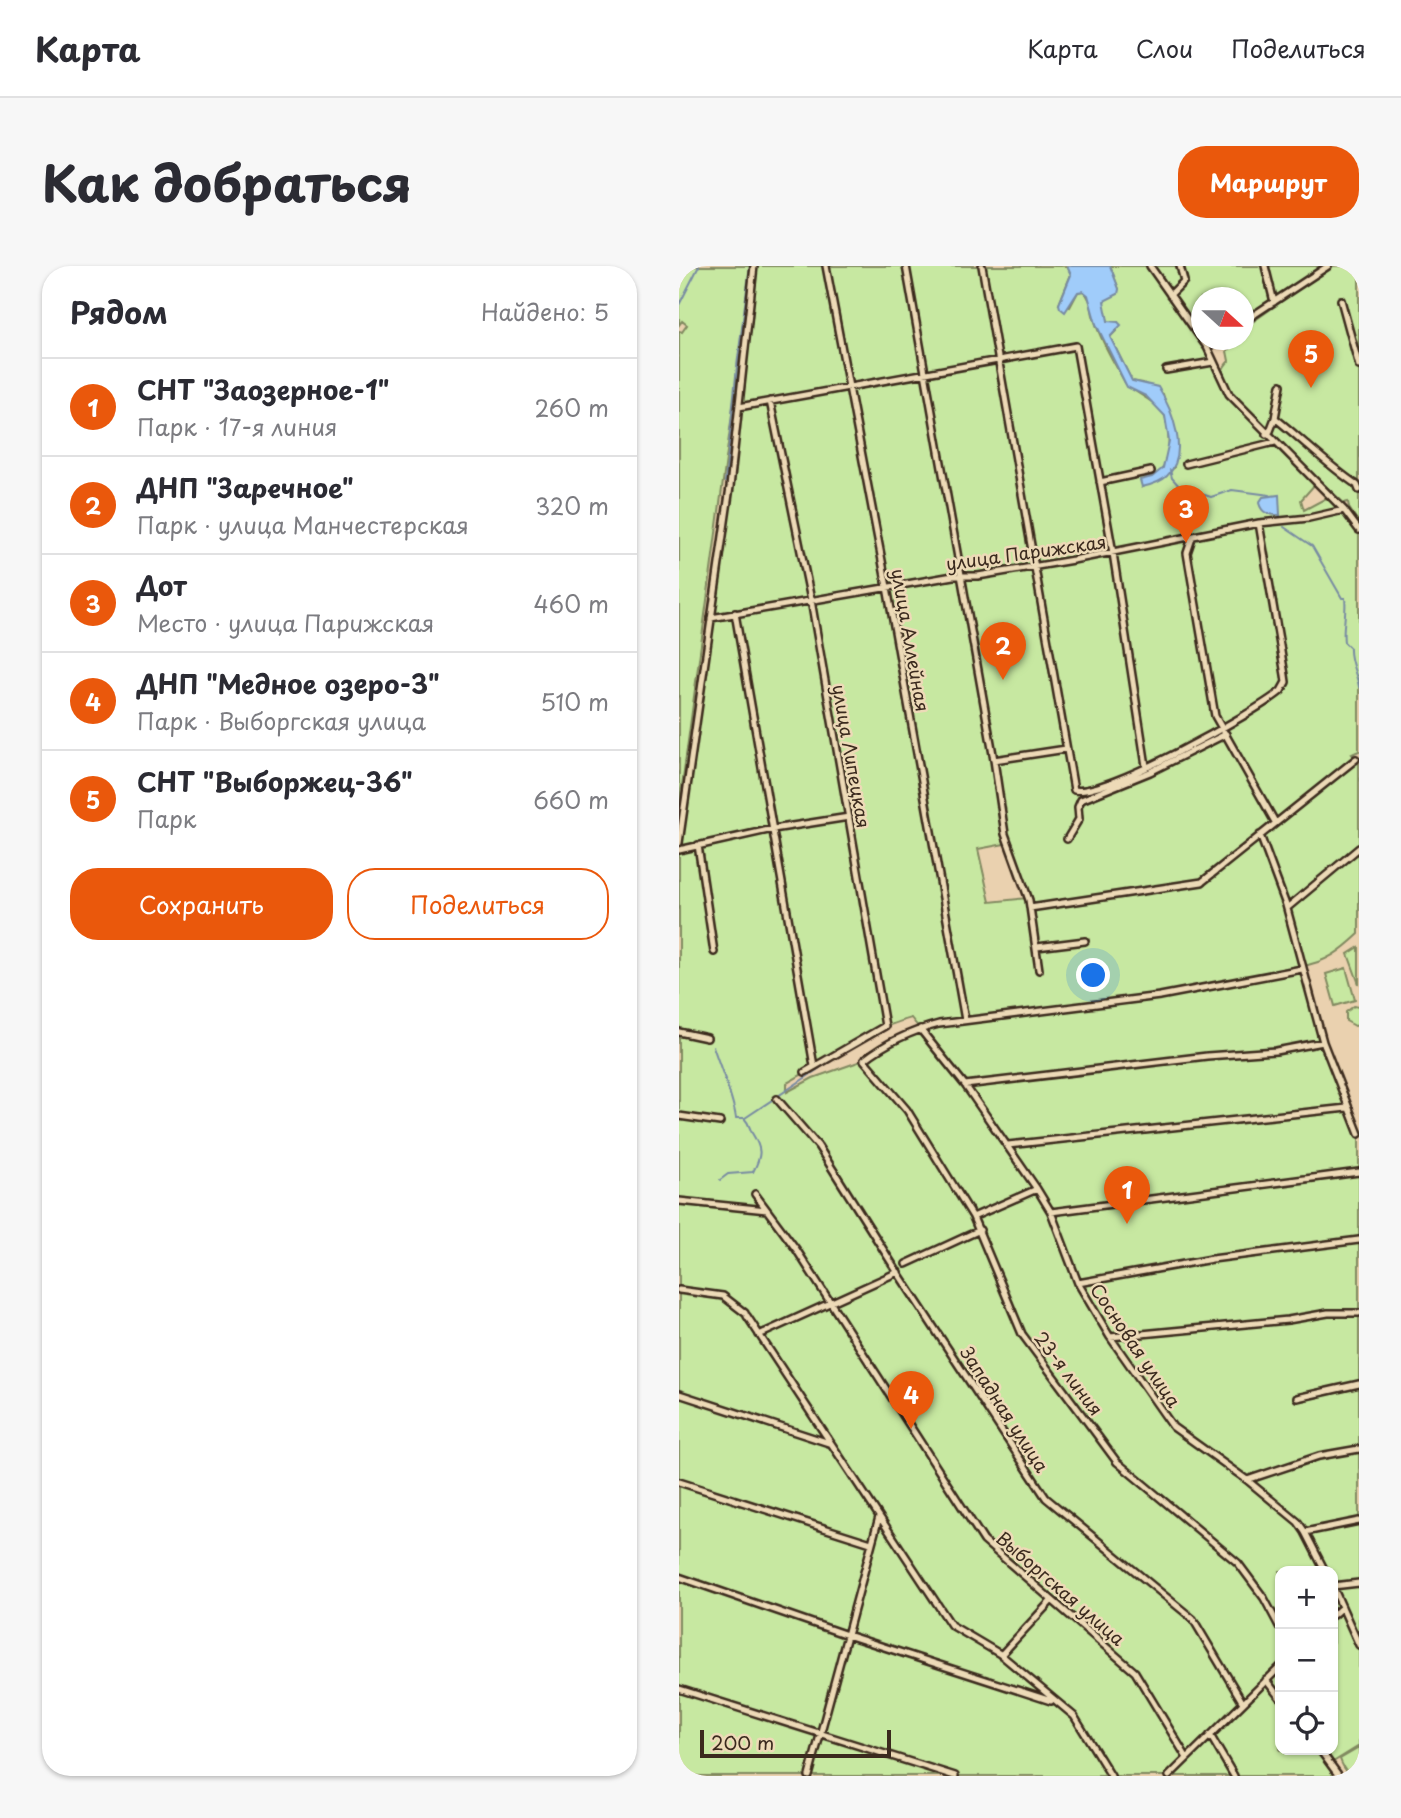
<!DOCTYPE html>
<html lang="ru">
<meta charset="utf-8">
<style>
body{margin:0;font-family:"Playpen Sans",sans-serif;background:#f7f7f7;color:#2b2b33}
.controls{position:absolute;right:21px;bottom:21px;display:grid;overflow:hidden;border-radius:14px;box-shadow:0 2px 5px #0004}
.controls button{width:63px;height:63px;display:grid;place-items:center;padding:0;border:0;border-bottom:2px solid #e1e1e2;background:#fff;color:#2b2b33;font:35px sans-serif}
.compass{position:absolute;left:512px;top:21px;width:63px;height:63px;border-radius:50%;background:#fff;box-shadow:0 2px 5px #0004;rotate:111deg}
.scale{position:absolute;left:21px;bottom:18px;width:191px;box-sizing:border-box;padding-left:7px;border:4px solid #3b2a1e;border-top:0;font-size:19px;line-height:24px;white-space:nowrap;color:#3b2a1e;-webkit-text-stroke:5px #eddab7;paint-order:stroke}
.you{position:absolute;left:415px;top:710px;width:24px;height:24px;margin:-18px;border:5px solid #fff;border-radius:50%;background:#1a73e8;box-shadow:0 0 0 10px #1a73e833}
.badge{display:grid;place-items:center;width:46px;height:46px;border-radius:50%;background:#ea580c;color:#fff;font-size:23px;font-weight:700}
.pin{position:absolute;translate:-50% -58px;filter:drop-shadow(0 2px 4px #0008)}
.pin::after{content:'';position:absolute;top:37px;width:24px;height:21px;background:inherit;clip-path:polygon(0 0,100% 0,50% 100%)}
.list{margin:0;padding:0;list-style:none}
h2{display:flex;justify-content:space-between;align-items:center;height:91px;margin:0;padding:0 28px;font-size:30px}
h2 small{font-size:23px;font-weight:400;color:#7c7c81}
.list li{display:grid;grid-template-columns:46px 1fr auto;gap:21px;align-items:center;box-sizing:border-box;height:98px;padding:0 28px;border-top:2px solid #e1e1e2}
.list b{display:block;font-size:26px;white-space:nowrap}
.list p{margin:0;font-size:23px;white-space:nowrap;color:#7c7c81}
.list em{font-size:23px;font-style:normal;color:#7c7c81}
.actions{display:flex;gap:14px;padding:21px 28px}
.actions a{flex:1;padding:16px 0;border:2px solid #ea580c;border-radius:28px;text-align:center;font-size:24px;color:#ea580c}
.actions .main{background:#ea580c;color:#fff}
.icon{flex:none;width:38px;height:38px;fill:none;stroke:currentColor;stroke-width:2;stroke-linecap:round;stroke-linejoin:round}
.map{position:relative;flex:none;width:680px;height:1510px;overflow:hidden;border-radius:28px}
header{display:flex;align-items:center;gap:42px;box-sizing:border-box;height:98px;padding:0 35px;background:#fff;border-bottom:2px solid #e1e1e2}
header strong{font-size:33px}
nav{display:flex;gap:38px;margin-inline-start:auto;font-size:24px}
.intro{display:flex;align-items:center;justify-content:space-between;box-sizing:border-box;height:168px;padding:0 42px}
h1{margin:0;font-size:49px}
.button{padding:18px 32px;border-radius:28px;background:#ea580c;color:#fff;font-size:24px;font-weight:700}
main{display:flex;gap:42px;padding:0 42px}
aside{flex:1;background:#fff;border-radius:28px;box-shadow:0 2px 5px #0004}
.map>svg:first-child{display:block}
.green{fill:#c7e8a1;stroke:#818960;stroke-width:2;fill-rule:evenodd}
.water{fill:#a0ccfa;stroke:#788ba2;stroke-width:2}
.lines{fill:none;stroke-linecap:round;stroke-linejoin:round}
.stream{stroke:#788ba2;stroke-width:2}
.street-casing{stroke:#3b2a1e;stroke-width:10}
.street{stroke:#eddab7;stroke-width:5}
.labels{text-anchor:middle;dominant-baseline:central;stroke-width:5;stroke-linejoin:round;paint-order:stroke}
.street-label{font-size:18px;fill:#3b2a1e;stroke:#eddab7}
</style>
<header>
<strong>Карта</strong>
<nav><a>Карта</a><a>Слои</a><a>Поделиться</a></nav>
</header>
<div class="intro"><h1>Как добраться</h1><a class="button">Маршрут</a></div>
<main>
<aside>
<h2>Рядом<small>Найдено: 5</small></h2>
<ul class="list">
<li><span class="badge">1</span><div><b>СНТ &quot;Заозерное-1&quot;</b><p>Парк · 17-я линия</p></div><em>260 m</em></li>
<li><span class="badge">2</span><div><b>ДНП &quot;Заречное&quot;</b><p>Парк · улица Манчестерская</p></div><em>320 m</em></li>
<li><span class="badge">3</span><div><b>Дот</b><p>Место · улица Парижская</p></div><em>460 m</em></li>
<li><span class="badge">4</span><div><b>ДНП &quot;Медное озеро-3&quot;</b><p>Парк · Выборгская улица</p></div><em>510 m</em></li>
<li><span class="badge">5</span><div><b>СНТ &quot;Выборжец-36&quot;</b><p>Парк</p></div><em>660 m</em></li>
</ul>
<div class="actions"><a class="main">Сохранить</a><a>Поделиться</a></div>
</aside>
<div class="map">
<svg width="680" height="1510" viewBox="0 0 680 1510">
<rect width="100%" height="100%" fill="#ead1af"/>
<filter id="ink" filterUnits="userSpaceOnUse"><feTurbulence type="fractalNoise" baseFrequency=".0143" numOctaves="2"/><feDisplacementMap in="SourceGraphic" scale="14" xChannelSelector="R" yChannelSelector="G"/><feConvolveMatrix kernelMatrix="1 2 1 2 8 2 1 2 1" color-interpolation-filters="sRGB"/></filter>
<g filter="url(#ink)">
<path class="green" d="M0,0H73L0,542V65L3,66L8,59L3,55L0,59Z
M76,0H388L392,8L380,38L391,41L399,26L404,25C411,30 412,40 414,49C420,72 435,96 446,117C450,124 474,133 484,146C491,157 492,193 483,203C479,209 471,211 465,212L463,221L495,202L486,135L484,128L464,117L453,115L431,71L438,64L439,56H429L424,35L435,29L440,23L431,0H648L565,57L564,32H522V74H542L530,82L550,128L576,153C568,144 542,117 544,105C544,101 547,98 550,95L548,85L559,74H564L565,62L653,0H680V257L670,242L669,236L665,237L625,200L622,202L637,217L622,234L625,244L651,230L680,264V485L673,488L680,494V668C663,684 647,697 622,700L644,776L680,868V1480L651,1498L660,1510H0V577L51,221ZM331,577L349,632L311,636L299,583ZM232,752L240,762L185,794L134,812L108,826V817C149,795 186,764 232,752ZM601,1305H654V1484H601Z
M680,681V718L669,688Z
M667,702L676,734L656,740L647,708Z
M675,740L680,741V759L676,760L667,755V746Z
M680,1482V1510C669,1510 664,1502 661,1493Z"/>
<path class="water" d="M388,0H431L440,23L439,28L425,35L429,55L439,56L442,59L431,71L453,115L479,121C493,143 511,188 488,210C482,216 472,219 463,221L461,214L473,211L484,202L490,175L486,150L467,130L448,121L417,58L409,29L404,25L399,26L386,46L381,42L380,38L392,9Z
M600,229L601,249C590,249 583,248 580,237L584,231Z"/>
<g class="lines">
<path class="stream" d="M0,39L20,0
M491,204L493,212L501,221L532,231L553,224L591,229
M46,216L58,100L71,0
M605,261L633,280L663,332H666C668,348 663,360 665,376L671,382C670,395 678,408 680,421
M34,780C41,802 54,830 57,852H65C70,857 70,861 73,867C83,883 83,889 74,906L49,908L41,914
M66,852L141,802"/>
<defs>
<path id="street" d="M147,0L208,321L286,754
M227,0L315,494L326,568L350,634L360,704
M303,0L395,524C424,532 576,447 602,425L607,416L606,409L580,257
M471,0L528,81L550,128L665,244L680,264
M586,0L595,36
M491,29L505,15L501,0
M662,34L680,100
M564,56L649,0
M528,81L539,74
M487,104L534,96
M602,119L596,152C624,174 648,199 678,219L680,224
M91,135L132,334L206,760L126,806
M60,141L397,80L434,287L467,500
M587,168L591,165L596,152
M507,198L596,176
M421,216L472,205
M513,272L508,287L536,450L596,556
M56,347L135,800
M32,352L274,310H299L394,294L580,257L630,252L665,244
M315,494L387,483
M581,569L607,639L644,776L680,868
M388,573L400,553L399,541L402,534L471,506L547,468
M0,577L51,221L75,0
M19,579L35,686
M0,584L94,563L170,551
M351,642L523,616L677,493
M608,642L680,582
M358,681L406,675
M241,763L286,819L358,923L372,946L399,1017L431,1071L494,1161L568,1214L619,1256L626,1266L646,1305
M0,766L28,772
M286,819L528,790L597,785L644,776
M98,833L139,880L219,1007L367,1232L514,1353L564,1437
M0,850L41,856
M329,879L668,842
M76,928L117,983L305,1275L456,1406L508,1492
M0,935L88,944
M372,946L680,906
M294,951L358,923
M227,998L301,964
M399,1017L533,993L680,974
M0,1024L44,1030L66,1047
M68,1050L272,1359L321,1388L395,1450L432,1510
M80,1069L219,1006
M431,1071L609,1054L649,1047H680
M0,1128L150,1177
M618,1132L680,1118
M568,1214L640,1190L680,1183
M0,1216L192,1277
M626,1266L680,1255
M0,1311L168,1369L372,1435
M654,1320L680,1317
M654,1321L680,1379
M654,1349L663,1341
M601,1362L585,1332L559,1297L438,1196L343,1068L294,951L228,844L185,794C208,776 232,765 260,758L481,730L623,703
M322,1389L373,1334
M587,1414L601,1432
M0,1423L276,1510
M531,1469L555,1510
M641,1484L660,1510
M130,1510L200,1251
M490,1510L601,1401"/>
</defs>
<use href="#street" class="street-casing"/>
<use href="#street" class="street"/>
</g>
</g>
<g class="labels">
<g class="street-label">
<text transform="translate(347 286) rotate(-8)">улица Парижская</text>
<text transform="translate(232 374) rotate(80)">улица Аллейная</text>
<text transform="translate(173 490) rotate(80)">улица Липецкая</text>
<text transform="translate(457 1079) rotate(56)">Сосновая улица</text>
<text transform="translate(390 1107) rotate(53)">23-я линия</text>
<text transform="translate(326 1143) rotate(57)">Западная улица</text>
<text transform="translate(382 1322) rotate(41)">Выборгская улица</text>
</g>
</g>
</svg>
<div class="controls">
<button>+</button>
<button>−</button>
<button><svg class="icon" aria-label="locate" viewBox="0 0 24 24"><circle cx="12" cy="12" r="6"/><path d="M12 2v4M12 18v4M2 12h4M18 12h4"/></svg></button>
</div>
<svg class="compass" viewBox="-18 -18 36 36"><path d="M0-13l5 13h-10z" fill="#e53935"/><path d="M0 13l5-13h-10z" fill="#7c7c81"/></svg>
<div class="scale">200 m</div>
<div class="you"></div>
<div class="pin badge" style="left:448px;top:958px">1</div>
<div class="pin badge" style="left:324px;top:414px">2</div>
<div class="pin badge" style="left:507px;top:277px">3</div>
<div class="pin badge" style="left:232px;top:1163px">4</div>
<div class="pin badge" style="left:632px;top:122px">5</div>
</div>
</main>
